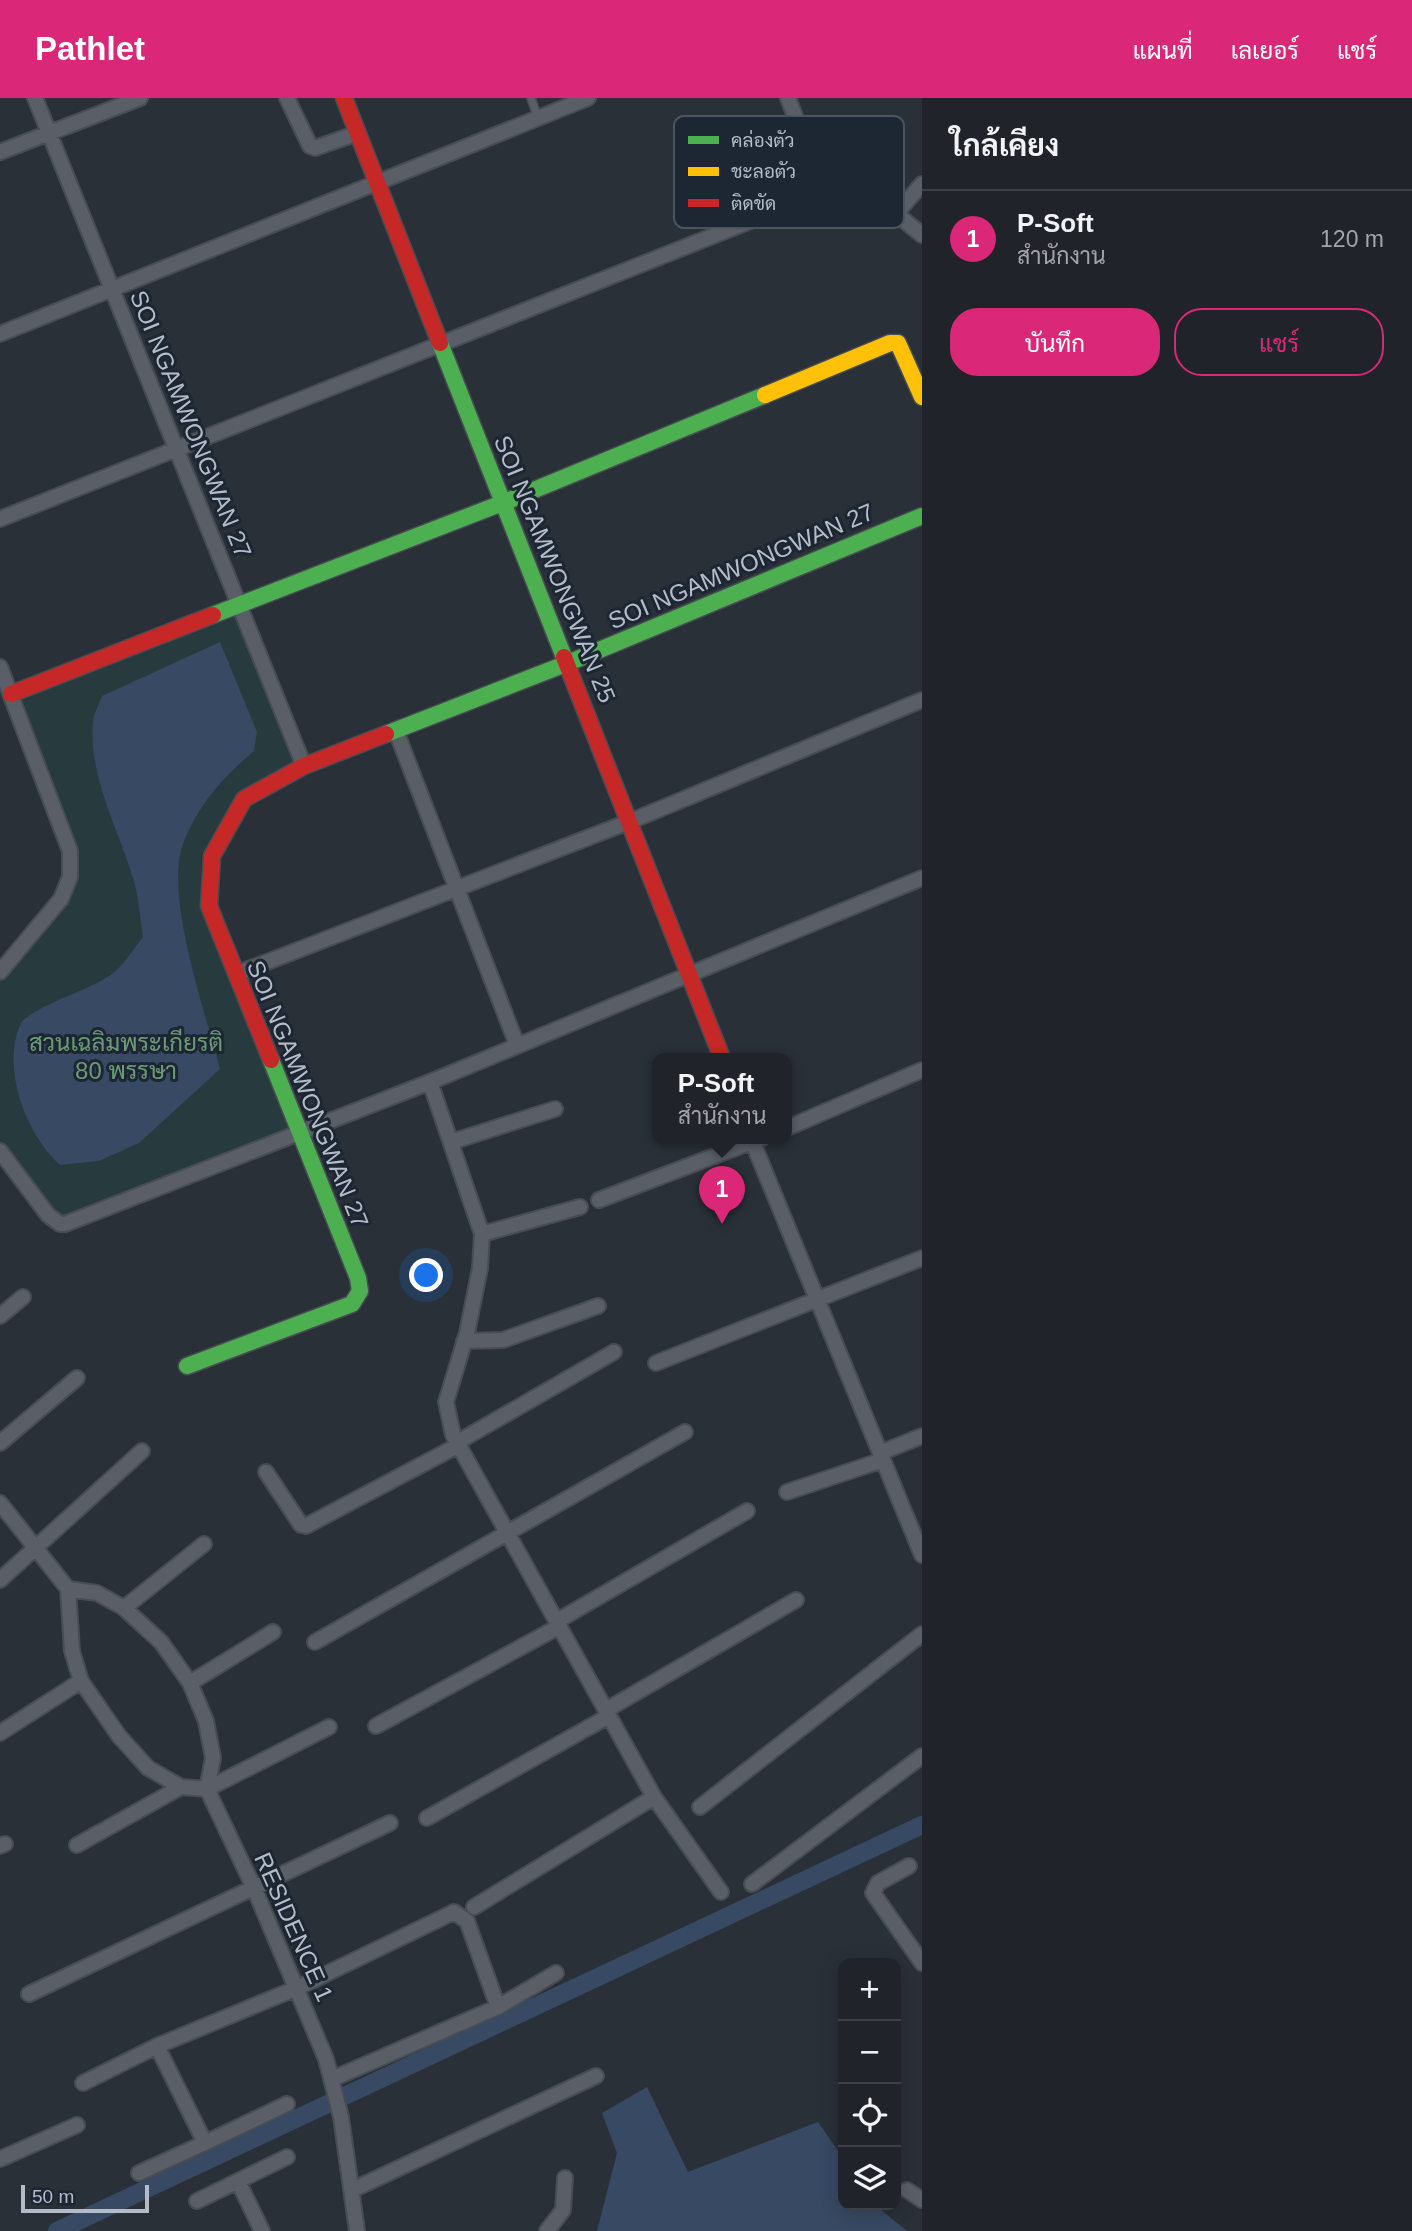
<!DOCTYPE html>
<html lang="th">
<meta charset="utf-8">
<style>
body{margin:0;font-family:Arial,Sarabun,sans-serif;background:#282c32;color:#f1f3f6}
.controls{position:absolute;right:21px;bottom:21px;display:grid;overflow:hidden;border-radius:14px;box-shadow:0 4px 18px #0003}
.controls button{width:63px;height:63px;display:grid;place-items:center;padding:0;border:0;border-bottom:2px solid #3d4147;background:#20242a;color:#f1f3f6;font:35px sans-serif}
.scale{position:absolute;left:21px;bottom:18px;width:128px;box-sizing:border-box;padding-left:7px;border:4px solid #b4bcc9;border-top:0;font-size:19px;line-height:24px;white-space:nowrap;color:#b4bcc9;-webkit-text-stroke:5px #1d2633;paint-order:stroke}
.you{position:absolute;left:427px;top:1178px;width:24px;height:24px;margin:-18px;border:5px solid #fff;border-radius:50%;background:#1a73e8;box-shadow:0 0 0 10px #1a73e833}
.badge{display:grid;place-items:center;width:46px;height:46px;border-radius:50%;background:#db2777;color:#fff;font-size:23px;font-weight:700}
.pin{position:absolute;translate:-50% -58px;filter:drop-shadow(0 2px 4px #0008)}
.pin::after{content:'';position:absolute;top:37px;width:24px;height:21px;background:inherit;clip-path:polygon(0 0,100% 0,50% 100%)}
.popup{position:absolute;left:652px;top:955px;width:140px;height:91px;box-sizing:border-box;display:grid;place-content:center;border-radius:14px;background:#20242a;filter:drop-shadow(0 2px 5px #0005);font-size:23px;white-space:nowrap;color:#a2a4a8}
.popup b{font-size:26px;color:#f1f3f6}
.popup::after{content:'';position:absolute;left:50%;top:100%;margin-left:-14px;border:14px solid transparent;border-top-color:#20242a}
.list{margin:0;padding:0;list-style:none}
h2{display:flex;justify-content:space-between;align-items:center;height:91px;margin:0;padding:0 28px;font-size:30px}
h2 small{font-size:23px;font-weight:400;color:#a2a4a8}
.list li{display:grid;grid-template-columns:46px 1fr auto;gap:21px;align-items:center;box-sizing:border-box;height:98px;padding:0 28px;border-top:2px solid #3d4147}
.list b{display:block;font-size:26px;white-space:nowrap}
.list p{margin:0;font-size:23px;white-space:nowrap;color:#a2a4a8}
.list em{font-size:23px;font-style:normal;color:#a2a4a8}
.actions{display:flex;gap:14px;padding:21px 28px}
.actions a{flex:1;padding:16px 0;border:2px solid #db2777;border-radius:28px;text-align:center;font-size:24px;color:#db2777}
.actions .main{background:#db2777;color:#fff}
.icon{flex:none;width:38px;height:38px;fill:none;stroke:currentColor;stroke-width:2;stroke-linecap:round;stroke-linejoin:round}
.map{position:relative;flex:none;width:922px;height:2133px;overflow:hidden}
header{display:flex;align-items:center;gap:42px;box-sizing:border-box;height:98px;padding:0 35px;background:#db2777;color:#fff}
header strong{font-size:33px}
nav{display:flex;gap:38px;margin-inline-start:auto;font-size:24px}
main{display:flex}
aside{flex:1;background:#20242a}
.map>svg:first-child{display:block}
.green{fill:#273a3e}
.water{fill:#384963}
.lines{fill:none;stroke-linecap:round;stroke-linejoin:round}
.canal{stroke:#384963;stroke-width:18}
.lane-casing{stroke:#484c53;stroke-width:10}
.street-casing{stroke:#484c53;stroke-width:18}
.fast-casing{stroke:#484c53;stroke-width:19}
.slow-casing{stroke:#484c53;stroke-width:19}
.jam-casing{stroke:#484c53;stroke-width:19}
.lane{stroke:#5a5e66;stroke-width:7}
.street{stroke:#5a5e66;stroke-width:14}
.fast{stroke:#4caf50;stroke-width:16}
.slow{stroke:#ffc107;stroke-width:16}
.jam{stroke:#c62828;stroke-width:16}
.labels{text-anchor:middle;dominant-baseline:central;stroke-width:6;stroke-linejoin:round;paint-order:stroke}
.street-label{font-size:24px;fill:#b4bcc9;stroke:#1d2633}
.park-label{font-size:24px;fill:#6b9a76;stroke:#1d2633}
.key{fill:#1d2633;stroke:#4a5360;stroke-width:2}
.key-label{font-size:19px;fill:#b4bcc9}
</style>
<header>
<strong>Pathlet</strong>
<nav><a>แผนที่</a><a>เลเยอร์</a><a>แชร์</a></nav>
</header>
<main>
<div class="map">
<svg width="922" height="2133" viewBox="0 0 922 2133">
<rect width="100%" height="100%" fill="#2a3038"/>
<path class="green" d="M244,509L305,663L236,696L201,757V808L290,1029L59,1123L0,1044V882L45,828L75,782L77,751L16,598Z"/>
<path class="water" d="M220,544L257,634L254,653C224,678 197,708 183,746C164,798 206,916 220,971L139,1045L99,1063L60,1067C24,1034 0,966 22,923C48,902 84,895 112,876C124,867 134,850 143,839C140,820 139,799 133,780C118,730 88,678 93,623C94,615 99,606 102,598Z
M647,1989L688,2074L818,2024L843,2060V2107H875L907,2133H597L617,2055L602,2015Z"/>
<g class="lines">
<path class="canal" d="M57,2133L922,1727"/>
<defs>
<path id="lane" d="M531,0L538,20"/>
<path id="street" d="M35,0L304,668
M287,0L310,48L315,50L358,35
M0,54L140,0
M922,86L900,111L899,118L922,137
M0,236L588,0
M0,421L821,95L823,91L788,0
M0,569L70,753V779L61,801L0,874
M396,633L517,947
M236,876L631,723L922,602
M430,984L482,1136L480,1170L467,1235L446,1304L453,1337L654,1699L721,1794
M787,1030L922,972
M751,1040L922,1457
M451,1044L555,1011
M0,1053L48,1117L60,1126H65L430,984L922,780
M599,1102L762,1040
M482,1136L580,1109
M0,1218L23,1199
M464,1243L503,1242L598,1208
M656,1265L922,1160
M0,1345L77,1280
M456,1345L614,1254
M880,1355L922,1338
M266,1374L301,1427L306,1428L457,1348
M787,1394L883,1362
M0,1405L68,1491L72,1553L81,1583L119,1638L148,1670L181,1689L207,1691
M0,1482L142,1353
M68,1491L97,1495L124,1510L161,1544L190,1585L206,1623L213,1660L207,1691L254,1790L326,1961L341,2019L357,2133
M124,1510L204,1446
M557,1523L747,1413
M315,1544L685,1334
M190,1585L273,1534
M606,1612L796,1502
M376,1628L560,1528
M0,1635L81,1583
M207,1691L329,1629
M700,1709L922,1536
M427,1720L609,1618
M77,1747L181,1689
M0,1748L5,1746
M909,1768L878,1785L873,1795L922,1865
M752,1786L922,1658
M474,1809L654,1699
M29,1896L390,1725
M332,1981L498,1909L556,1875
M83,1985L157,1948L297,1890L454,1814L467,1823L498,1909
M205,2045L287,2006
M0,2061L77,2027
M139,2075L205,2045L157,1948
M352,2092L596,1978
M907,2092L922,2102
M197,2103L238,2083
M262,2133L238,2083L287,2059
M547,2133L563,2112L565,2080"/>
<path id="fast" d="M440,245L564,559
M213,517L505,404L765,297
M386,636L568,565L922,418
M187,1268L352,1206L360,1193L358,1180L271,962"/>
<path id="slow" d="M765,297L890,245H898L922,299"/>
<path id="jam" d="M344,0L440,245
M564,559L722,960
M11,596L213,517
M271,962L209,808L212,758L244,701L304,668L386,636"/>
</defs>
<use href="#lane" class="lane-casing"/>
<use href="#street" class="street-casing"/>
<use href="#fast" class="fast-casing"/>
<use href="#slow" class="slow-casing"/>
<use href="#jam" class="jam-casing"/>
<use href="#lane" class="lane"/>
<use href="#street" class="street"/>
<use href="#fast" class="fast"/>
<use href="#slow" class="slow"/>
<use href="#jam" class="jam"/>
</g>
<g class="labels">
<g class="street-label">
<text transform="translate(191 326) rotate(68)">SOI NGAMWONGWAN 27</text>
<text transform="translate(741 468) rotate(-23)">SOI NGAMWONGWAN 27</text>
<text transform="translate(555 471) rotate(68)">SOI NGAMWONGWAN 25</text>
<text transform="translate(308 996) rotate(68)">SOI NGAMWONGWAN 27</text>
<text transform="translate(294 1829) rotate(66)">RESIDENCE 1</text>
</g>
<g class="park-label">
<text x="126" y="944">สวนเฉลิมพระเกียรติ<tspan x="126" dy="28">80 พรรษา</tspan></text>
</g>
</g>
<rect x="674" y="18" width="230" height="112" rx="10" class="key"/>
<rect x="688" y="38" width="31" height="8" fill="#4caf50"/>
<rect x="688" y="69" width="31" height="9" fill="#ffc107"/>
<rect x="688" y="101" width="31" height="8" fill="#c62828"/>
<g class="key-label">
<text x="731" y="49">คล่องตัว</text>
<text x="731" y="80">ชะลอตัว</text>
<text x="731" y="112">ติดขัด</text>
</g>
</svg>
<div class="controls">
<button>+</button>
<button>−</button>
<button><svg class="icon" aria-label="locate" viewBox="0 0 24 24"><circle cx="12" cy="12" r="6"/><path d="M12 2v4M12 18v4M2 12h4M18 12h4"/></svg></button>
<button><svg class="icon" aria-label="layers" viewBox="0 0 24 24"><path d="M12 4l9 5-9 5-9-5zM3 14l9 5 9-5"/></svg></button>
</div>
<div class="scale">50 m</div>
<div class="you"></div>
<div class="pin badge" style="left:722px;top:1126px">1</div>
<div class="popup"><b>P-Soft</b>สำนักงาน</div>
</div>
<aside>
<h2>ใกล้เคียง<small></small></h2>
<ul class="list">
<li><span class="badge">1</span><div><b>P-Soft</b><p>สำนักงาน</p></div><em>120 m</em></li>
</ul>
<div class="actions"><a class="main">บันทึก</a><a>แชร์</a></div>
</aside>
</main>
